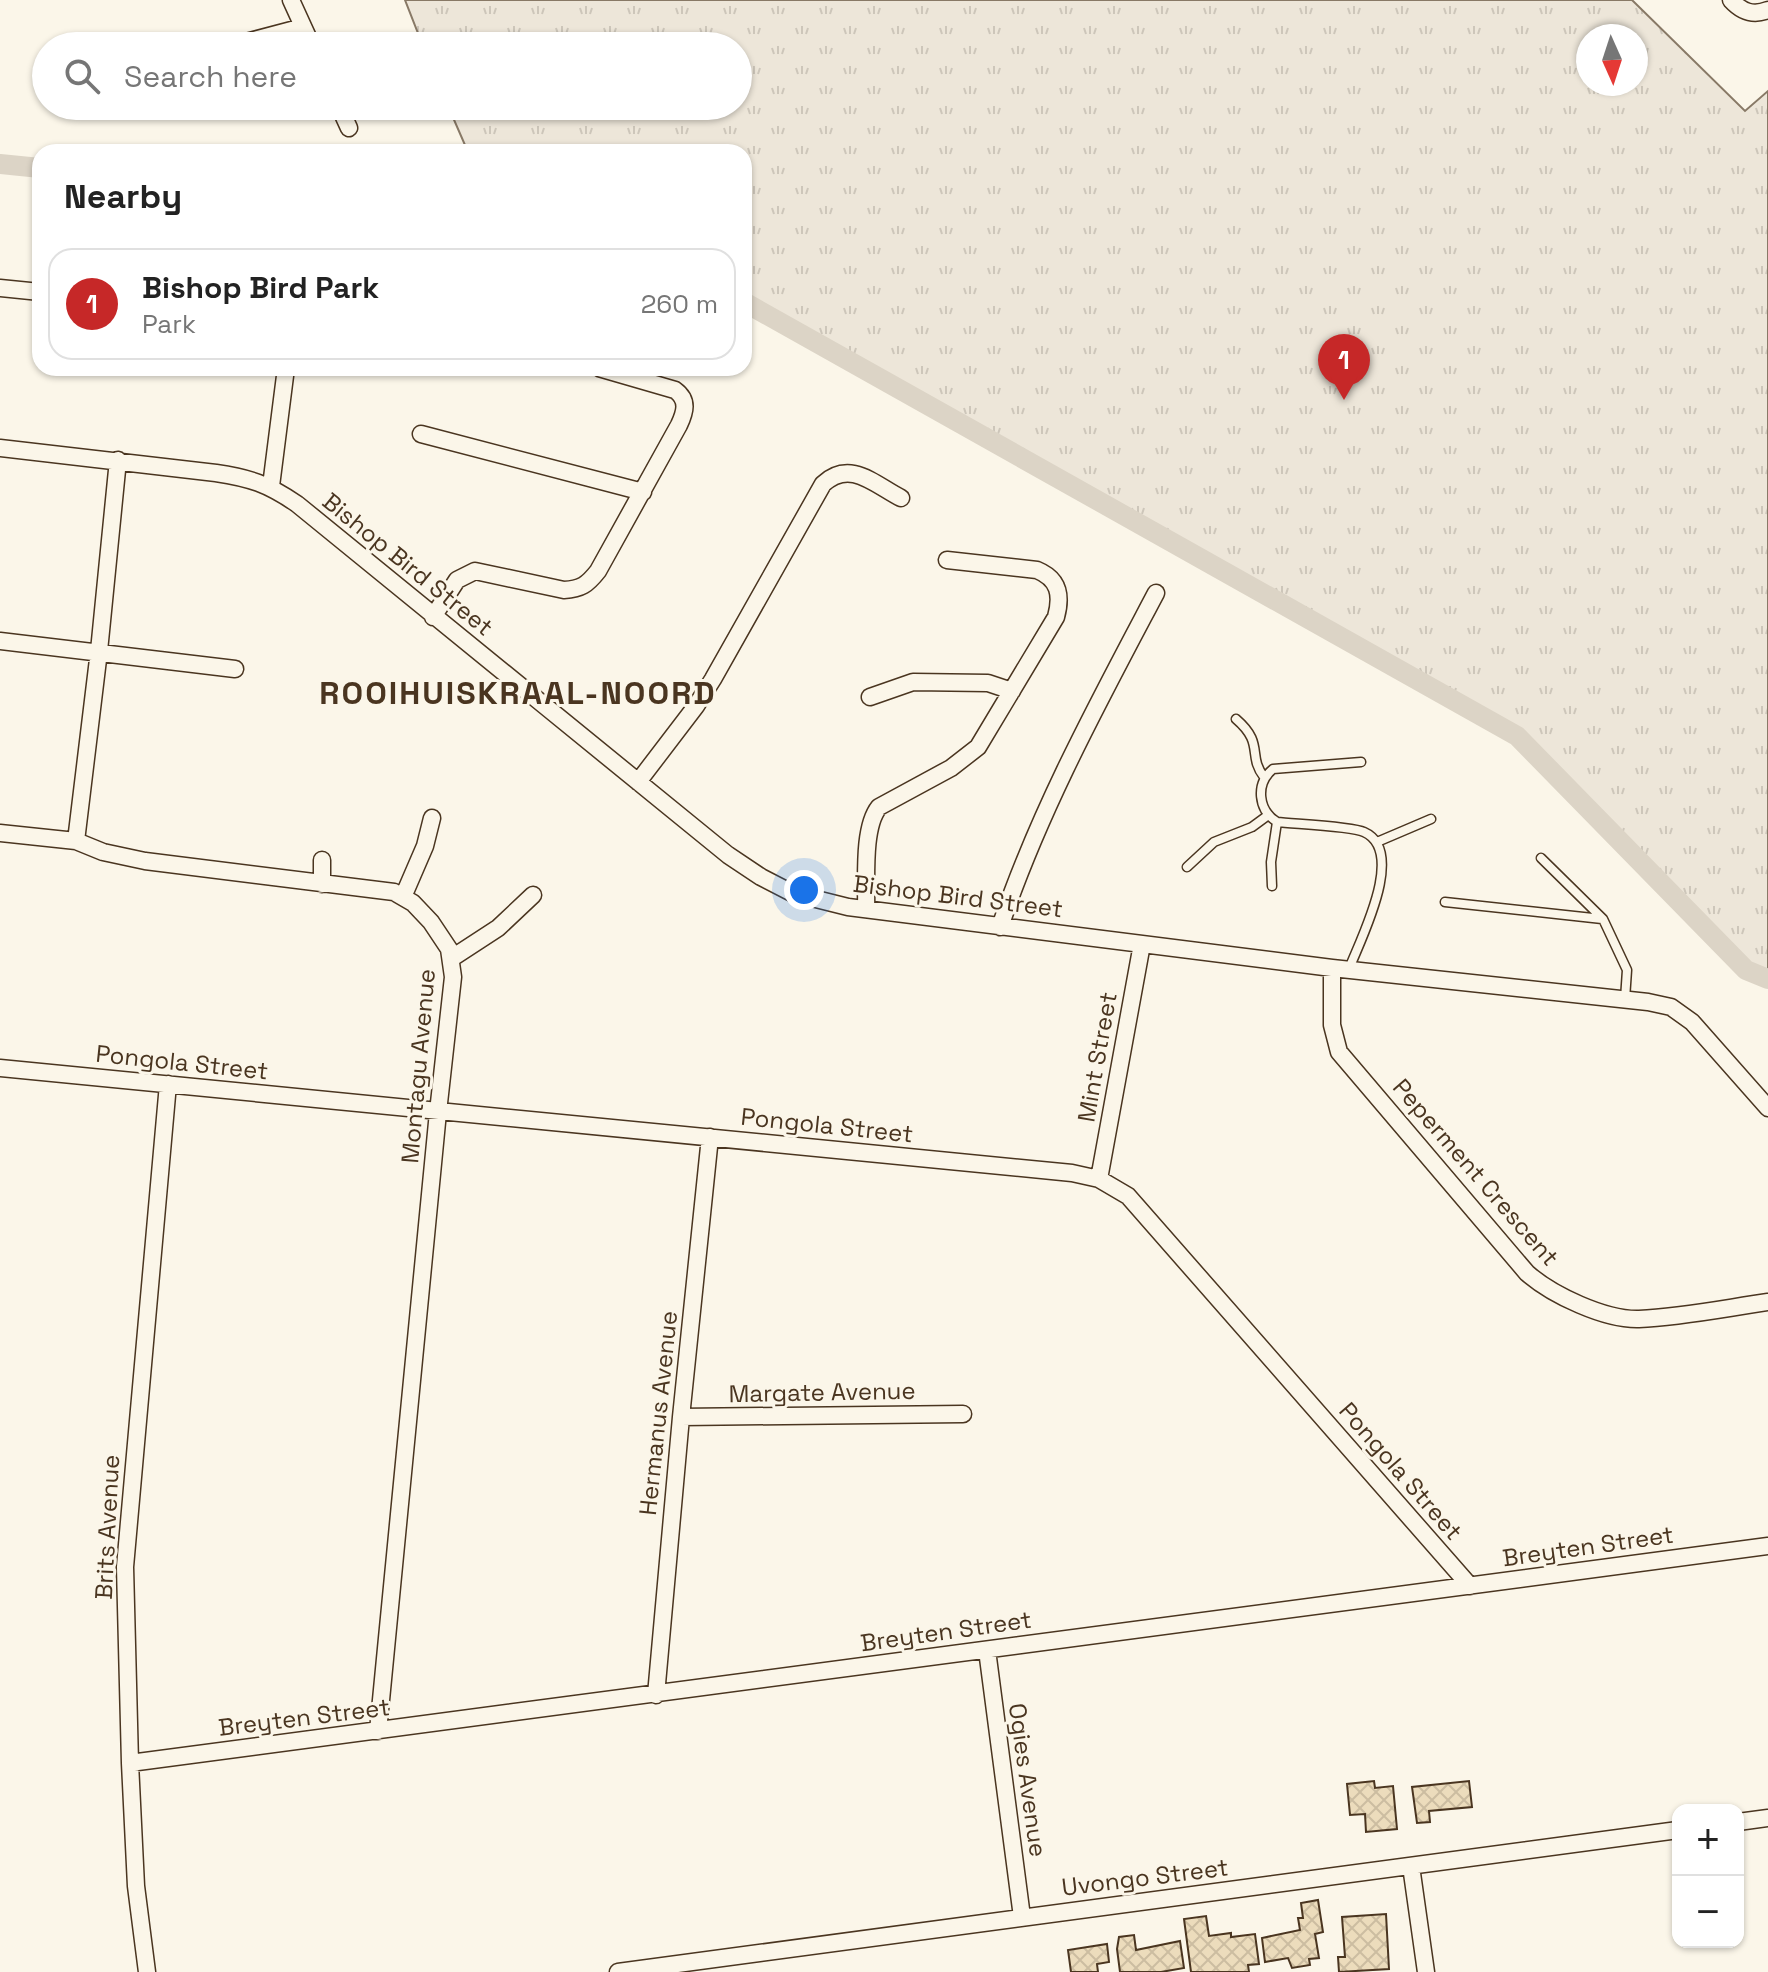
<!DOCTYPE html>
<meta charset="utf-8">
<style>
body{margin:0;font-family:"Space Grotesk",sans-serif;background:#f6f6f6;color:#222}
.controls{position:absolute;right:24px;bottom:24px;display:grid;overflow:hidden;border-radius:16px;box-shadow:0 2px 6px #0004}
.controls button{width:72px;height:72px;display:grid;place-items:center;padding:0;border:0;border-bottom:2px solid #e0e0e0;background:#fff;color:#222;font:40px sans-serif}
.compass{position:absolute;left:1576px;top:24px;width:72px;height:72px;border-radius:50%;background:#fff;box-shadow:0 2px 6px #0004;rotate:177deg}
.you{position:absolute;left:804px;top:890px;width:28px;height:28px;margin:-20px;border:6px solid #fff;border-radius:50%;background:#1a73e8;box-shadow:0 0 0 12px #1a73e833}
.badge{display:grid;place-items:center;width:52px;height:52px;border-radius:50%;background:#c62828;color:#fff;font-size:26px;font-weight:700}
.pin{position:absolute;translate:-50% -66px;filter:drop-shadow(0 2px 4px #0008)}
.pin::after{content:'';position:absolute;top:42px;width:28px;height:24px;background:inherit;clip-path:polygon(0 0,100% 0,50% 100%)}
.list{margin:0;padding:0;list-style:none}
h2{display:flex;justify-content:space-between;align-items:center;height:104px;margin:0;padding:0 32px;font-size:34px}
h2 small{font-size:26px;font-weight:400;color:#767676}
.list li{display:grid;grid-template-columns:52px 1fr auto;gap:24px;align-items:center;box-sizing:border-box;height:112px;margin:0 16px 16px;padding:0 16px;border:2px solid #e0e0e0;border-radius:24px}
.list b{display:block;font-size:30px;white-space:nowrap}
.list p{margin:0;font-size:26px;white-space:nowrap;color:#767676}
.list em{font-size:26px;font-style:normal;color:#767676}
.icon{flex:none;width:44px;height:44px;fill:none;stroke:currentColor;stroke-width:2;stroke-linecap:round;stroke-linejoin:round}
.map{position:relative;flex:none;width:1768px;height:1972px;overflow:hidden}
.search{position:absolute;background:#fff;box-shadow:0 2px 6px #0004;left:32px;top:32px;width:720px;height:88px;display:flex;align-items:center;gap:20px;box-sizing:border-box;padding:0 28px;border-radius:44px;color:#767676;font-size:30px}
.panel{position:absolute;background:#fff;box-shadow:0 2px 6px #0004;left:32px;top:144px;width:720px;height:232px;border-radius:24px}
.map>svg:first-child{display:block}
.grass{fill:url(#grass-tufts);stroke:#887966;stroke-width:2;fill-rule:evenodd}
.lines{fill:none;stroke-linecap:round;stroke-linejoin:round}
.canal{stroke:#dcd4c6;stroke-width:20}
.building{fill:url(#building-cross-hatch);stroke:#4a3520;stroke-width:2}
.lane-casing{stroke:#4a3520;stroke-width:11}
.street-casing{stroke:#4a3520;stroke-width:19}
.lane{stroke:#fbf6e9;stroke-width:8}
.street{stroke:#fbf6e9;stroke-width:16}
.labels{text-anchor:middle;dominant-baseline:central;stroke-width:6;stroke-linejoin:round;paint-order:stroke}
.street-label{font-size:24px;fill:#4a3520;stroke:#fbf6e9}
.district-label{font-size:32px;font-weight:bold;letter-spacing:2px;fill:#4a3520;stroke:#fbf6e9}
</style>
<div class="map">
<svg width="1768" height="1972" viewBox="0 0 1768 1972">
<defs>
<pattern id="grass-tufts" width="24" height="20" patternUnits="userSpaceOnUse" patternTransform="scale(2)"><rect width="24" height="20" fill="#ede6d9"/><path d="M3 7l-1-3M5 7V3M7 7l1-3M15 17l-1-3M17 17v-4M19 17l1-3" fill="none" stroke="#cdc6ba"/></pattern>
<pattern id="building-cross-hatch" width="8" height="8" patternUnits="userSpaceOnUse" patternTransform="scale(2)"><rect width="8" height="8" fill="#ecdcbc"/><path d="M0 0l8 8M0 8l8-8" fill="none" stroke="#ccbda1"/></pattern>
</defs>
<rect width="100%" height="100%" fill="#fbf6e9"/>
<path class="grass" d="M405,0H1632L1745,111L1768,91V979L1746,969L1517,736L744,302V152H468L448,106H738V46H423ZM1588,36H1636V84H1588Z"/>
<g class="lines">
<path class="canal" d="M0,164L40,168
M744,302L1517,736L1746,970L1768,979"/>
</g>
<path class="building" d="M1374,1781L1375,1788L1393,1786L1397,1829L1366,1832L1365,1814L1350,1815L1347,1784Z
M1469,1781L1472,1807L1429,1811L1430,1822L1417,1823L1412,1787Z
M1318,1900L1323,1932L1315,1934L1319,1958L1309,1959L1310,1965L1292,1968L1288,1958L1265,1962L1262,1938L1300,1930L1298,1918H1303L1301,1903Z
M1386,1914L1389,1969L1339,1972L1338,1957H1345L1342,1917Z
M1206,1916L1209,1936L1231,1933V1937L1255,1934L1259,1964L1248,1965L1249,1972H1191L1184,1919Z
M1134,1935L1136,1950L1180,1941L1184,1968L1161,1972H1120L1117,1949L1119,1937Z
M1107,1944L1109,1962L1097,1964L1098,1972H1071L1068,1950Z"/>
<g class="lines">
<defs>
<path id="lane" d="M1236,719C1265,744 1247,755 1264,777
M1377,842L1431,819
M1541,858L1603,919L1627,970L1625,999
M1187,867L1214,842L1252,827L1267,816
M1272,886L1271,862L1277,822
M1445,902L1602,919
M1349,969C1360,940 1407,851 1364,832C1351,826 1295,824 1277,822C1258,810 1255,784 1273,769L1361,762"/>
<path id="street" d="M291,0L312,46
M1731,0C1742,12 1753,16 1768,10
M231,46L303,27
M339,106L349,128
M0,288L40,292
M421,434L643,492
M0,448L216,473C250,478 268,484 297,504L728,855L761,877L792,893L848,907L1332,968L1648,1002L1671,1007L1692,1022L1768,1108
M271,486L286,368
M433,617L457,580L475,571L564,590C581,589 587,585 598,571L679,425C685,412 689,400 675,390L599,368
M0,641L235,669
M870,697L913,682L988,683L1012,691
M638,782L696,706L713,679L823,484C850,459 874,484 901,498
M0,833L76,841L103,852L145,861L394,892L413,903L431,922L449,949L453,977L438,1112L378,1731
M76,841L99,651L118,460
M322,884V860
M403,897L425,846L432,818
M866,909C867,882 862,828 879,807L951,768L978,747L1056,617C1062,595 1059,579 1037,570L947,560
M1000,927C1039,811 1099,701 1156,593
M452,958L498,928L533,895
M1332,968V1025L1339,1052L1527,1273C1552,1295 1605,1320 1639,1319C1682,1317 1726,1308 1768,1302
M0,1068L1072,1173L1099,1179L1128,1196L1470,1586
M1099,1179L1142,944
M681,1417L963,1414
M987,1650L1022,1917
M656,1695L681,1417L710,1137
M130,1763L1768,1546
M1738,1822L1768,1818
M1411,1866L1426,1972
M147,1972L136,1886L130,1763L125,1567L168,1084
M618,1972L1678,1830"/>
</defs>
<use href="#lane" class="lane-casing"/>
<use href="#street" class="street-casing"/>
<use href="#lane" class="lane"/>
<use href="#street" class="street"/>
</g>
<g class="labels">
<g class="street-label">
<text transform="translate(408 564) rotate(39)">Bishop Bird Street</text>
<text transform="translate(958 896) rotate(7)">Bishop Bird Street</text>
<text transform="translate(1097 1057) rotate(-80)">Mint Street</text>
<text transform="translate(182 1062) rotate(6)">Pongola Street</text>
<text transform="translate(418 1066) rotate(-85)">Montagu Avenue</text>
<text transform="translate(827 1125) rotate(6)">Pongola Street</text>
<text transform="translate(1476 1172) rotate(49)">Peperment Crescent</text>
<text transform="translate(822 1392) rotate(-1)">Margate Avenue</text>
<text transform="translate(658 1413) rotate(-84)">Hermanus Avenue</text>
<text transform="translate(1401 1471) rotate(49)">Pongola Street</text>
<text transform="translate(107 1527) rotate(-87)">Brits Avenue</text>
<text transform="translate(1588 1546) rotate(-8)">Breyten Street</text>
<text transform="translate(946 1631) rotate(-8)">Breyten Street</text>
<text transform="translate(304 1717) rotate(-7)">Breyten Street</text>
<text transform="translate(1028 1780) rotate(82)">Ogies Avenue</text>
<text transform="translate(1145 1877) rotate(-7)">Uvongo Street</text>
</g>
<g class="district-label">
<text x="518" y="693">ROOIHUISKRAAL-NOORD</text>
</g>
</g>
</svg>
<div class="controls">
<button>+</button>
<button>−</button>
</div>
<svg class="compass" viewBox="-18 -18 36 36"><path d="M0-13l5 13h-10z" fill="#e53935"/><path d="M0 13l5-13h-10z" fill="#767676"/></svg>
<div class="you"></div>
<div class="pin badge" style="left:1344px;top:400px">1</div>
<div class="search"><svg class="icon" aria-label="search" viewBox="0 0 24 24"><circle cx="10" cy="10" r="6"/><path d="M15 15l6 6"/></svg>Search here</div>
<section class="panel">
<h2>Nearby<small></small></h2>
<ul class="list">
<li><span class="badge">1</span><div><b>Bishop Bird Park</b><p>Park</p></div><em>260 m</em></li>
</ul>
</section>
</div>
